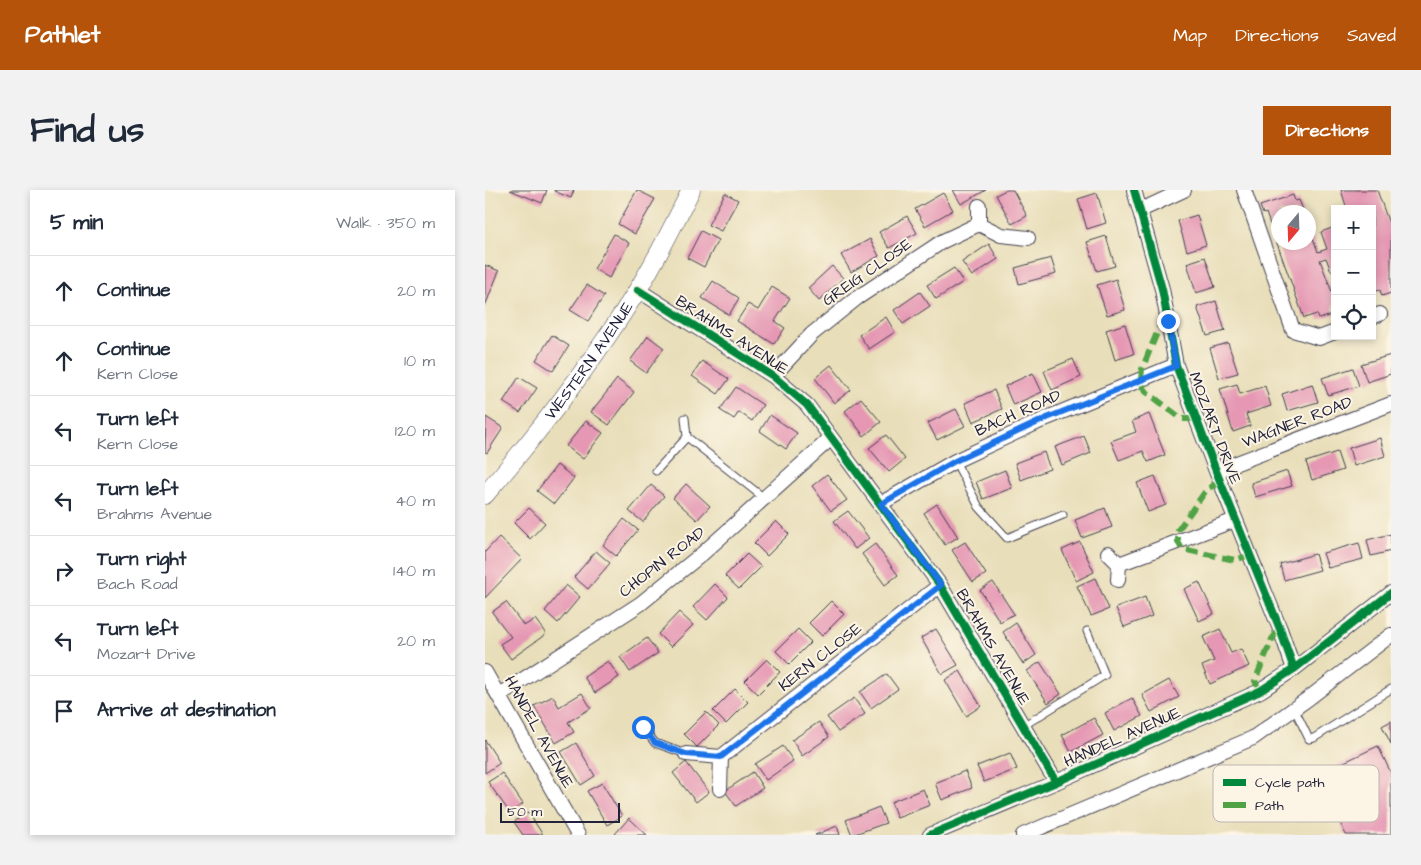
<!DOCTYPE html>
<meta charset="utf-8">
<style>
body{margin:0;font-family:"Architects Daughter",sans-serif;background:#f2f2f3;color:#1f2937}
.controls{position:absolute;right:15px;top:15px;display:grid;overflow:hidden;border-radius:0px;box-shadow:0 2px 8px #0003}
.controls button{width:45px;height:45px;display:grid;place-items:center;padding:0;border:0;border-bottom:1px solid #e0e1e3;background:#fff;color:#1f2937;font:25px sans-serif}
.compass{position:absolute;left:786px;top:15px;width:45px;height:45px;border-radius:50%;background:#fff;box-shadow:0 2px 8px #0003;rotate:199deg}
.scale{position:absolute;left:15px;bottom:12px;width:120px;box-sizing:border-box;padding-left:5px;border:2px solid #22223b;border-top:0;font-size:14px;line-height:18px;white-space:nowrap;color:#22223b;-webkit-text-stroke:4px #fcf5e5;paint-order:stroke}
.stop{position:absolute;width:15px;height:15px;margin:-11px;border:4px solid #1a73e8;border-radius:50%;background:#fff}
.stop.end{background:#1a73e8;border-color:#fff;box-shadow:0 1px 5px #0008}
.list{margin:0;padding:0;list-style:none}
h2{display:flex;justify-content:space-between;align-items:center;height:65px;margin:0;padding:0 20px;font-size:21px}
h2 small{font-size:16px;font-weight:400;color:#747a83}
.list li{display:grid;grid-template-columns:32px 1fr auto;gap:15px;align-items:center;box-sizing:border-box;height:70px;padding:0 20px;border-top:1px solid #e0e1e3}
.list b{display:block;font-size:19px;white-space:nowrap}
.list p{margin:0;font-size:16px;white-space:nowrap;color:#747a83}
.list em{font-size:16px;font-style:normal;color:#747a83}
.icon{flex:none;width:28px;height:28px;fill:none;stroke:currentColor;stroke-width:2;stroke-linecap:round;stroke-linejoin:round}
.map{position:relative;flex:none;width:906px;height:645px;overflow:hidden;border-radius:0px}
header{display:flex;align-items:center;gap:30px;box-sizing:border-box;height:70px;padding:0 25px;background:#b45309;color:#fff}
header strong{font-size:24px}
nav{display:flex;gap:28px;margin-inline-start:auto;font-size:18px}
.intro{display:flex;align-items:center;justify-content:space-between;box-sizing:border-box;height:120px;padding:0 30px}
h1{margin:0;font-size:35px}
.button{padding:12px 22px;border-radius:0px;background:#b45309;color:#fff;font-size:18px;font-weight:700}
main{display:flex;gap:30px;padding:0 30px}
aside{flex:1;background:#fff;border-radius:0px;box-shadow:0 2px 8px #0003}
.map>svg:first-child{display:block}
.building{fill:#e597b3}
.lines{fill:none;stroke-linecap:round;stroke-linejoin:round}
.service-casing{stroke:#403e4e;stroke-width:9}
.minor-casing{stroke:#403e4e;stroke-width:16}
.tertiary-casing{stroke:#403e4e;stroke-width:19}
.service{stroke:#fff;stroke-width:7}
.minor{stroke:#fff;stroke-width:14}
.tertiary{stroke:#fff;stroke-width:18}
.quiet{stroke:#50a245;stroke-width:6;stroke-dasharray:12 6;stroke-linecap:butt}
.cycleway-casing{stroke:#fcf5e5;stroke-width:11}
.cycleway{stroke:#00873e;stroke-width:8}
.route{stroke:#1a73e8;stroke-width:6}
.labels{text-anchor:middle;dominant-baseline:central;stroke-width:4;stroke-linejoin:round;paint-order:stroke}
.street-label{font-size:16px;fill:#22223b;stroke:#fcf5e5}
.key{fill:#fcf5e5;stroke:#bbb6b2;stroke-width:1}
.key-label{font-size:14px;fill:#22223b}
</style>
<header>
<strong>Pathlet</strong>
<nav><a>Map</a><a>Directions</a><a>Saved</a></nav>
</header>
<div class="intro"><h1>Find us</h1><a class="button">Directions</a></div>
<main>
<aside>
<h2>5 min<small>Walk · 350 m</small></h2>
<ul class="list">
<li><svg class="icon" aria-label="ahead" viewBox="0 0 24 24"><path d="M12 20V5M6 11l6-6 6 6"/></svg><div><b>Continue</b></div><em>20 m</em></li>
<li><svg class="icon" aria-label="ahead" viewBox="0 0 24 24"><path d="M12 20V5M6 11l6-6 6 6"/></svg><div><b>Continue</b><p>Kern Close</p></div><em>10 m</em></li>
<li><svg class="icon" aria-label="left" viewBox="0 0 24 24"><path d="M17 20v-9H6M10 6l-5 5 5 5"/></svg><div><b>Turn left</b><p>Kern Close</p></div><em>120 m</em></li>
<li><svg class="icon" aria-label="left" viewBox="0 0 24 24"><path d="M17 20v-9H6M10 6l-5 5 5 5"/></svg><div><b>Turn left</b><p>Brahms Avenue</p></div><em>40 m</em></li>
<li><svg class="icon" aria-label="right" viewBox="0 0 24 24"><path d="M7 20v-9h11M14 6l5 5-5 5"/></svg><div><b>Turn right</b><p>Bach Road</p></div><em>140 m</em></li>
<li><svg class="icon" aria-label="left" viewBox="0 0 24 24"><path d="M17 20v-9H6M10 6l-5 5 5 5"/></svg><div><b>Turn left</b><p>Mozart Drive</p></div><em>20 m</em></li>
<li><svg class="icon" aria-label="arrive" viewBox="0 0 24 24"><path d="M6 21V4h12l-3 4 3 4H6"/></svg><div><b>Arrive at destination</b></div></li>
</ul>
</aside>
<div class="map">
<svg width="906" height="645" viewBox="0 0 906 645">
<rect width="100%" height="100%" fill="#fcf5e5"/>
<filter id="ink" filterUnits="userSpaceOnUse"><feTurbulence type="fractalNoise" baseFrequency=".02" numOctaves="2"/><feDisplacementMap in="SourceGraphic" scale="10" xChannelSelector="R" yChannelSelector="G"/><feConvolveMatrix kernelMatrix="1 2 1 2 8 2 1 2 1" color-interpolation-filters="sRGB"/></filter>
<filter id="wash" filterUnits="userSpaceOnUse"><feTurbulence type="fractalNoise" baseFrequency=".0096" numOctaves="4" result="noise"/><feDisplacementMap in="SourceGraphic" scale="20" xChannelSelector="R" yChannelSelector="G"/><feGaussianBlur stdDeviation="1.12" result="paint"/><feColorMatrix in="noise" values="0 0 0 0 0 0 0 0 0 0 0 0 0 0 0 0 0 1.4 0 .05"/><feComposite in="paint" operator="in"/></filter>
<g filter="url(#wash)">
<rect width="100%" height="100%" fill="#e8deb9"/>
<g id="blocks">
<path class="building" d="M25,0H62L57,13Z
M69,0H89L86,8L69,1Z
M152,0L170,9L150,44L133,34Z
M468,0H501L476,14Z
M521,0H528L542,26L527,34L511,5Z
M856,0H892L906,39V103L897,106L895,100L891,101L887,89V19H862Z
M240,3L253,10L236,41L223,35Z
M458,3L468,20L440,36L430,19Z
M612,3L621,33L602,39L593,9Z
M808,5L810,11L814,10L819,22H794V52H824V37L833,62L842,59L836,42L850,37V80L846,81L841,68L835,70L850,110L848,118L850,124L834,129L832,124L819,128L781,23L778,24L775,16Z
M712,25L721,55L702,61L693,31Z
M422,26L432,43L404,58L394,42Z
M216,41L233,50L219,77L202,68Z
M129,44L144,53L124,88L109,79Z
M621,46L630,76L612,81L602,52Z
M385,49L394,66L366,82L356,65Z
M504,54L513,69L487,86L477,72Z
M720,67L730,97L711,103L702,73Z
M566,68L571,84L534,94L530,78Z
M0,75L14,81L0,116Z
M347,76L358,88L334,111L323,98Z
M469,78L478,92L451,109L442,95Z
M631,89L640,120L622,125L612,95Z
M228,91L254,108L244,125L217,108Z
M102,95L119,106L103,131L85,120Z
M287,97L305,108L290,131L300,138L289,154L252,131L263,114L273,120Z
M435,102L445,116L418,134L409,120Z
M731,111L740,141L722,146L712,117Z
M401,127L410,142L384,159L374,145Z
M640,134L649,164L630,170L621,140Z
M67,145L84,156L68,181L51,170Z
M163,146L179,158L161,183L145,171Z
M743,153L753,183L734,188L725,158Z
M906,165V184L882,192L876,174Z
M588,169L596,187L567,200L559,181Z
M217,171L244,189L233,204L207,186Z
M346,175L366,200L349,213L330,188Z
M868,178L874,196L843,205L837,188Z
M548,183L557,202L528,215L520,196Z
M34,187L52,198L35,223L18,212Z
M132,189L149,202L124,235L106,222Z
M752,194L755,204L780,196L786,216L761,224L765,236L748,242L735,199Z
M827,194L833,212L802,221L797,204Z
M251,197L278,215L267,231L254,222L249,229L235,220Z
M509,200L517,219L488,232L480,213Z
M376,208L396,232L379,246L360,221Z
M471,219L480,236L452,250L443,233Z
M664,224L680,265L663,272L658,261L634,270L626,251L651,242L647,231Z
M285,225L312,243L301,259L275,241Z
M1,227L18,238L2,263L0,262Z
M101,231L118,243L98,269L81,256Z
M401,245L420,269L404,282L384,258Z
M599,246L606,263L577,275L570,257Z
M895,248L900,266L869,276L864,258Z
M559,262L565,279L536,290L530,273Z
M852,262L858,280L827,290L821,272Z
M72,275L89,288L69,314L52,301Z
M520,280L527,298L498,309L491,292Z
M802,281L807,296L770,307L766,293Z
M342,284L362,310L346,321L327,296Z
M670,286L681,315L663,322L652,293Z
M201,294L225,316L212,330L188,308Z
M166,295L179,306L158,332L144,321Z
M452,314L473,347L460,355L439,323Z
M44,318L60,333L45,349L29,333Z
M620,318L627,337L597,348L590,330Z
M363,321L384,348L370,359L349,331Z
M139,329L153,340L131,366L118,355Z
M291,331L304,344L282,366L269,353Z
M906,344V361L886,366L882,350Z
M14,347L37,369L0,408V362Z
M480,352L501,384L488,392L467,360Z
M595,352L609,382L591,391L577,360Z
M874,353L878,369L843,378L838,363Z
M390,354L413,385L400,395L377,364Z
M111,361L125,373L103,399L89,387Z
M262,364L276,377L254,399L240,386Z
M830,364L835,380L799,390L795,374Z
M610,388L624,419L606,426L592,396Z
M508,392L529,424L515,432L495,400Z
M714,392L729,424L714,431L699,399Z
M230,394L243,407L222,430L208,417Z
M81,395L95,407L73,433L60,421Z
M660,407L667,426L639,437L631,418Z
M346,411L359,424L337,446L324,433Z
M21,412L39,436L50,429L61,444L26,469L15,454L26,447L7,422Z
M194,422L208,435L186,457L173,444Z
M531,433L551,465L538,474L518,442Z
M313,439L326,452L304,474L291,461Z
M451,439L473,475L457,484L436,448Z
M735,439L746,463L756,459L764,476L725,494L717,476L729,471L718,447Z
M162,448L173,463L145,482L135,467Z
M282,469L295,482L273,504L260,491Z
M123,471L134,487L110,503L99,487Z
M555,472L576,504L563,513L542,481Z
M475,481L496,516L481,526L460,490Z
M402,484L413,499L386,518L375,502Z
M684,490L694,507L666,522L657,505Z
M250,499L263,512L241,534L228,521Z
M97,503L106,518L83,532L89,542L71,553L49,516L68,506L74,517Z
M369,508L380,524L353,542L342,527Z
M647,508L657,526L629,541L620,523Z
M221,522L234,535L212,557L199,544Z
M609,528L618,545L586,562L577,545Z
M906,531V554L897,536Z
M334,532L344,547L317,566L307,550Z
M0,550L15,573L0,583Z
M91,553L110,586L96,595L76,562Z
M298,556L308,571L281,590L270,574Z
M893,556L906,583V645H861L832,585Z
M525,563L532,579L499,592L492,576Z
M201,572L224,602L211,612L188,583Z
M480,581L487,598L457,610L450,593Z
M268,582L278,598L251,616L240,601Z
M17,583L38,614L25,623L3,592Z
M117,593L137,626L122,635L102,601Z
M438,599L445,615L412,628L406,612Z
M394,617L401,633L367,645L361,630Z
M43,622L58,645H38L29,632Z
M144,628L162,645H131L130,644Z
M352,636L355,645H330Z"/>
</g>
</g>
<g filter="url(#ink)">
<use href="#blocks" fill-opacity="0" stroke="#403e4e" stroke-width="1"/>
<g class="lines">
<defs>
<path id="service" d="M200,228L202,247L279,308
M470,271L494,317L522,348L578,325
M171,281L202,247
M809,518L824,549L829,548L906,499
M538,536L620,485L602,441
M158,537L170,553L201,564"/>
<path id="minor" d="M649,0L677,99L691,175L731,281L795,439L809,479
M759,0L808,140L834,148L850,142
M656,20L699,0
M494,34L516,45L543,48
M153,100L288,186L322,215L455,395L571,592
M887,127L895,124
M288,186L327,144L372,108L458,51L494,34V16
M731,281L906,214
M395,314L470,271L562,228L691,175
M623,363L634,374L633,390
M634,374L750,330
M0,482L93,645
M14,505L155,414L217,364L346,248
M201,564L236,567
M235,599L236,567L455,395
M445,645L571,592L775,501L809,479L906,403
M538,645L768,548L824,508L906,445"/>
<g id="tertiary">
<path id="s1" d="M0,305C55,241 107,173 152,101C172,69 189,34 206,0"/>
</g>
</defs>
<use href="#service" class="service-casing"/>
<use href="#minor" class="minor-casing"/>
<use href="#tertiary" class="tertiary-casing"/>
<use href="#service" class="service"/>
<use href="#minor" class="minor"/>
<use href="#tertiary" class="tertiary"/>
<path class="quiet" d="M683,131L674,138L657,179L656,190L659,200L697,229H711
M735,292L722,299L693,340V352L697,359L750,370L765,365
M775,501L770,491L787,449L795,439"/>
<defs>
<path id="cycleway" d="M649,0L677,99L691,175L731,281L795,439L809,479
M153,100L288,186L322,215L455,395L571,592
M445,645L571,592L775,501L809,479L906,403"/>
</defs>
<use href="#cycleway" class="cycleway-casing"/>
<use href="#cycleway" class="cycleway"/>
</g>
</g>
<g class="lines" filter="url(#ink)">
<path class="route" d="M158,537L170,553L201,564L236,567L456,395L396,314L470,271L562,228L691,176L683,131"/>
</g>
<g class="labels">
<g class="street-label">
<text transform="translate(382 82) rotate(-35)">GREIG CLOSE</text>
<text transform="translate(247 145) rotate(33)">BRAHMS AVENUE</text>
<text stroke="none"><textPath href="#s1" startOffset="170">WESTERN AVENUE</textPath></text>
<text transform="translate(533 223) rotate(-24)">BACH ROAD</text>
<text transform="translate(812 232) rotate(-21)">WAGNER ROAD</text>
<text transform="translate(730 238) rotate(69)">MOZART DRIVE</text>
<text transform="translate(177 372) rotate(-38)">CHOPIN ROAD</text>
<text transform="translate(508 457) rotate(60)">BRAHMS AVENUE</text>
<text transform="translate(335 467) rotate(-38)">KERN CLOSE</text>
<text transform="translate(54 542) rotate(61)">HANDEL AVENUE</text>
<text transform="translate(637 547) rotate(-24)">HANDEL AVENUE</text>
</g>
</g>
<rect x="728" y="575" width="166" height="57" rx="8" class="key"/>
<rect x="738" y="589" width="23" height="7" fill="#00873e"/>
<rect x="738" y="612" width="23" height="6" fill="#50a245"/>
<g class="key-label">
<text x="770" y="597">Cycle path</text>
<text x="770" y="620">Path</text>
</g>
</svg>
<div class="controls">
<button>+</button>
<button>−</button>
<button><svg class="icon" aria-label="locate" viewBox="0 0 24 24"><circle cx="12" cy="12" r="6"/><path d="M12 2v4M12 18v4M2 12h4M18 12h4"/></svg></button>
</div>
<svg class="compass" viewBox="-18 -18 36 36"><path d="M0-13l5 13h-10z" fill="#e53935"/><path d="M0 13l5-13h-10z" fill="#747a83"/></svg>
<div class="scale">50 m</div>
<div class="stop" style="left:158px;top:537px"></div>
<div class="stop end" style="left:683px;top:131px"></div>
</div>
</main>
